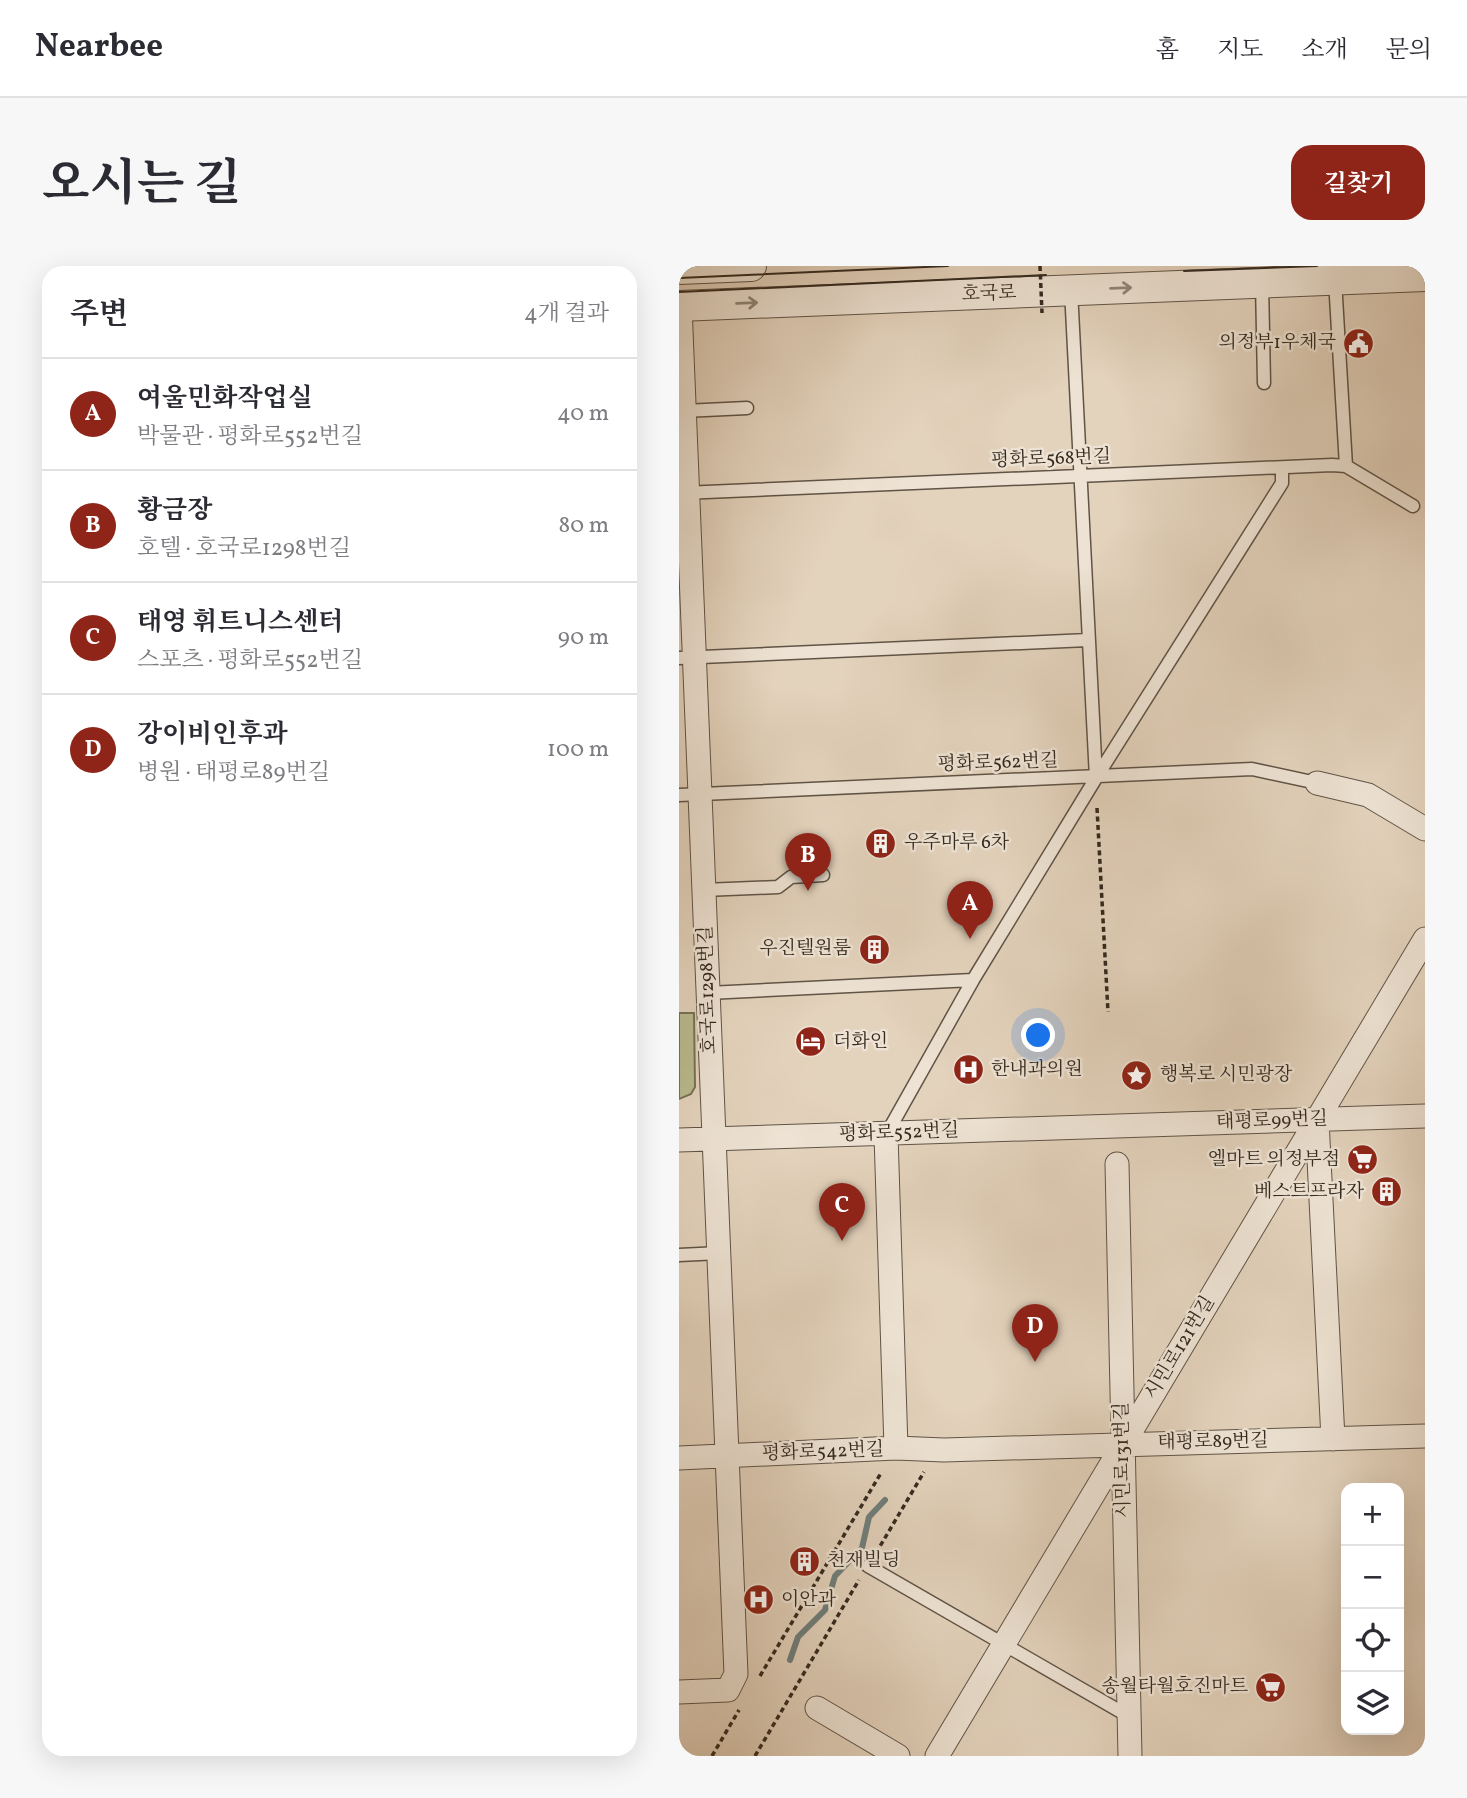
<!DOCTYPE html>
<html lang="ko">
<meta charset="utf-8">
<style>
body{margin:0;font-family:Vollkorn,"Noto Serif KR",serif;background:#f7f7f7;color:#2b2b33}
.controls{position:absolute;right:21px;bottom:21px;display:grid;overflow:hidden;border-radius:14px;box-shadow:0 7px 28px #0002}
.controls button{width:63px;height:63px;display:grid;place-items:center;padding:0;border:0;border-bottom:2px solid #e1e1e2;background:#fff;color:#2b2b33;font:35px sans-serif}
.you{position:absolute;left:360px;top:770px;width:24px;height:24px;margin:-18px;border:5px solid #fff;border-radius:50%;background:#1a73e8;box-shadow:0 0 0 10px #1a73e833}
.badge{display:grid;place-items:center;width:46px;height:46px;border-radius:50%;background:#8f2418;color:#fff;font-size:23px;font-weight:700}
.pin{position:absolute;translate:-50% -58px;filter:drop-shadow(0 2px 4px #0008)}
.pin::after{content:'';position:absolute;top:37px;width:24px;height:21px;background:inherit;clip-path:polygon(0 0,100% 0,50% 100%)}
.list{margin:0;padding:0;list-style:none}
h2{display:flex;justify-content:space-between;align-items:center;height:91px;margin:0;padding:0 28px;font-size:30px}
h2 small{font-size:23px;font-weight:400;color:#7c7c81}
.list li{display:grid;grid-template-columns:46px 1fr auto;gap:21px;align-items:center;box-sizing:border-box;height:112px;padding:0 28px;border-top:2px solid #e1e1e2}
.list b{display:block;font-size:26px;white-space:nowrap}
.list p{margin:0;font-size:23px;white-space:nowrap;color:#7c7c81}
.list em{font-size:23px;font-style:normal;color:#7c7c81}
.icon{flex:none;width:38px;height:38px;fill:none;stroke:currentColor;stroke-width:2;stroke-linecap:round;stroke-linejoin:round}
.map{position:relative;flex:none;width:746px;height:1490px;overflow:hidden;border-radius:21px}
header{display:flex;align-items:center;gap:42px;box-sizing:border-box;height:98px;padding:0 35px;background:#fff;border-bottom:2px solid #e1e1e2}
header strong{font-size:33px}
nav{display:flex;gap:38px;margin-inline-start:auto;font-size:24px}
.intro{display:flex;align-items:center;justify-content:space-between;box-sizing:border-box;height:168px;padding:0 42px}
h1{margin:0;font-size:49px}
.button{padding:18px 32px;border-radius:21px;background:#8f2418;color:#fff;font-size:24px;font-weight:700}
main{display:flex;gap:42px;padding:0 42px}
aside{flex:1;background:#fff;border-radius:21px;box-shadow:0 7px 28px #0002}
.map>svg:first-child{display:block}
.green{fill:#b9ba8d;stroke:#767256;stroke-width:2}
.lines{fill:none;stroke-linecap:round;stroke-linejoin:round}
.stream{stroke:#6f7e7b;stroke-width:6}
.service-casing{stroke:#605446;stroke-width:15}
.minor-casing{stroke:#605446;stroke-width:25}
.tertiary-casing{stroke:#605446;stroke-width:32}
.path{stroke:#342a1f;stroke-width:3.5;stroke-dasharray:5 3.5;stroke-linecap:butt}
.service{stroke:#ede2d3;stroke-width:12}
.minor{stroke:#ede2d3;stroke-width:23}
.tertiary{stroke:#ede2d3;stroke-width:30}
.tram{stroke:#342a1f;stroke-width:2}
.path-bridge{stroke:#342a1f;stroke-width:3.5;stroke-dasharray:5 3.5;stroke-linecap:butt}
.oneway{stroke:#908679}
.labels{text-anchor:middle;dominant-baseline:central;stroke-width:5;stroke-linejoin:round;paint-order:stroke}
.street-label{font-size:19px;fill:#342a1f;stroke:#ede2d3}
.poi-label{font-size:19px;fill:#342a1f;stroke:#ede2d3;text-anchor:start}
</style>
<header>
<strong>Nearbee</strong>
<nav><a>홈</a><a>지도</a><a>소개</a><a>문의</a></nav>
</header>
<div class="intro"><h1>오시는 길</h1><a class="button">길찾기</a></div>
<main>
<aside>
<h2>주변<small>4개 결과</small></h2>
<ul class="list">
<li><span class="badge">A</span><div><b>여울민화작업실</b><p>박물관 · 평화로552번길</p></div><em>40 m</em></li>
<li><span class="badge">B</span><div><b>황금장</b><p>호텔 · 호국로1298번길</p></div><em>80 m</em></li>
<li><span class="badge">C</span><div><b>태영 휘트니스센터</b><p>스포츠 · 평화로552번길</p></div><em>90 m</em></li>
<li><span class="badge">D</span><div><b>강이비인후과</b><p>병원 · 태평로89번길</p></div><em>100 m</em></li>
</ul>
</aside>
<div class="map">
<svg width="746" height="1490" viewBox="0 0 746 1490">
<rect width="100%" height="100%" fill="#e3d2bc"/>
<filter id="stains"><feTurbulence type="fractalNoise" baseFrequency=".00286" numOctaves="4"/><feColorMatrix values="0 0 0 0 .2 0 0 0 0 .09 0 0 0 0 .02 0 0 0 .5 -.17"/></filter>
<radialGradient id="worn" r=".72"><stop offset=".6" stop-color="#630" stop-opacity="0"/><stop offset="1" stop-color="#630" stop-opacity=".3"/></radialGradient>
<path class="green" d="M0,747H15L16,821L12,828L0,833Z"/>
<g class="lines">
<path class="stream" d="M111,1394L119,1371L146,1344L156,1310L183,1282L190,1251L206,1234"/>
<defs>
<path id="service" d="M656,14L667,200
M583,16L585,117
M392,24L417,512
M5,145L68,142
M4,227L653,199L667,200L734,240
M0,392L409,374
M0,529L573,503L638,517
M25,624L99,621L112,611L144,609
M29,727L294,714L417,512L603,217V203
M207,869L294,714
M0,989L41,987
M189,1300L451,1451"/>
<path id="minor" d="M638,517L689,529L746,563
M638,854L654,1173
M207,869L217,1182
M0,874L746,850
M438,898L451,1490
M0,1192L217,1182L265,1184L746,1170
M0,1426L49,1424L57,1408L1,40
M138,1442L219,1490
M258,1490L746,673"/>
<path id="tertiary" d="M0,3L72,0
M0,40L746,10"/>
</defs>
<use href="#service" class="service-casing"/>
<use href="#minor" class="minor-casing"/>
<use href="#tertiary" class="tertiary-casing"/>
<path class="path" d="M418,542L429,746
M197,1287L245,1206
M81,1410L202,1207
M33,1490L60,1444
M76,1490L180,1314"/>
<use href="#service" class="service"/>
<use href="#minor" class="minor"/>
<use href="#tertiary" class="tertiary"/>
<path class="tram" d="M505,5L638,0
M0,12L269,0
M0,26L367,9"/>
<path class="path-bridge" d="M361,0L363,47"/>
</g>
<defs><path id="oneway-shaft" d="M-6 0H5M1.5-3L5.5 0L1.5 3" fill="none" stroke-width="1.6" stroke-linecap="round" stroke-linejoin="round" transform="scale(1.75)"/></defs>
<g class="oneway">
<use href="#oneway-shaft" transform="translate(442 22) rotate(-2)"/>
<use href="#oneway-shaft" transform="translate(68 37) rotate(-2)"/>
</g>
<defs>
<symbol id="civic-disc" viewBox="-11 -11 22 22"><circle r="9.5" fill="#8f2418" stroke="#ede2d3"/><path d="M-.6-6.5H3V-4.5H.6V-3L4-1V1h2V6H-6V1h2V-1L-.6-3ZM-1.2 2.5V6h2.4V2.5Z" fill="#fff"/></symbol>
<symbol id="building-disc" viewBox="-11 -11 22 22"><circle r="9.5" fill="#8f2418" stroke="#ede2d3"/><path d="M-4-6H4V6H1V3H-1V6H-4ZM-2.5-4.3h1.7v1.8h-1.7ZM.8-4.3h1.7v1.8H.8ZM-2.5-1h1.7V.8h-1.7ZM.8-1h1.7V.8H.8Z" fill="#fff"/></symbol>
<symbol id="hotel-disc" viewBox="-11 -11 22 22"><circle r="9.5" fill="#8f2418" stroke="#ede2d3"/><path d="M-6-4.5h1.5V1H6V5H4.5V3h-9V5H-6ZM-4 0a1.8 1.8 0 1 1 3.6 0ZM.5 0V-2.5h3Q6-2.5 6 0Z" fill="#fff"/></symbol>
<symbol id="hospital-disc" viewBox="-11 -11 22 22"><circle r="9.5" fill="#8f2418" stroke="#ede2d3"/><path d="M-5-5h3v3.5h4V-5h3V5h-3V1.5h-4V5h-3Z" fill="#fff"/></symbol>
<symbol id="sight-disc" viewBox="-11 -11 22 22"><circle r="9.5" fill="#8f2418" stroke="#ede2d3"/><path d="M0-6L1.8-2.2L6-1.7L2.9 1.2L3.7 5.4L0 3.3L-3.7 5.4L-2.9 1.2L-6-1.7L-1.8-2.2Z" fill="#fff"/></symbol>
<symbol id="supermarket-disc" viewBox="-11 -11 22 22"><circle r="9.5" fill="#8f2418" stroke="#ede2d3"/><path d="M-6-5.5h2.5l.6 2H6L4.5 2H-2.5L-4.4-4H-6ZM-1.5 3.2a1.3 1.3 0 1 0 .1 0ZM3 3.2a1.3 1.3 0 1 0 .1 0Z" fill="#fff"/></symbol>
</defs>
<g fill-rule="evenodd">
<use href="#civic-disc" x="662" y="60" width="35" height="35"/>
<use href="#building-disc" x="184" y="560" width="35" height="35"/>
<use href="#building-disc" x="178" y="666" width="35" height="35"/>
<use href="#hotel-disc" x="114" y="758" width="35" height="35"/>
<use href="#hospital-disc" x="272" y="786" width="35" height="35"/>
<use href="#sight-disc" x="440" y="792" width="35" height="35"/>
<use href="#supermarket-disc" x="666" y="876" width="35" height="35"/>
<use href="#building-disc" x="690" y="908" width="35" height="35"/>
<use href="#building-disc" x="108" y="1278" width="35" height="35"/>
<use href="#hospital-disc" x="62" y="1316" width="35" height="35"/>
<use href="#supermarket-disc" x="574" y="1404" width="35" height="35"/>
</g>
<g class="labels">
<g class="street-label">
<text transform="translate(310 28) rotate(-2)">호국로</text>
<text transform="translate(372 193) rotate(-2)">평화로568번길</text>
<text transform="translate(319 497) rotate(-2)">평화로562번길</text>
<text transform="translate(29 724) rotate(-92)">호국로1298번길</text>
<text transform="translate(593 855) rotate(-2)">태평로99번길</text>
<text transform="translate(220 867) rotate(-2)">평화로552번길</text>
<text transform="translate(501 1082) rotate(-59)">시민로121번길</text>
<text transform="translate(534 1176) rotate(-1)">태평로89번길</text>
<text transform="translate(144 1186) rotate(-2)">평화로542번길</text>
<text transform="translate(444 1194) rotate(-91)">시민로131번길</text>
</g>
<g class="poi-label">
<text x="657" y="77" text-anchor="end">의정부1우체국</text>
<text x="225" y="577">우주마루 6차</text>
<text x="172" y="683" text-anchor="end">우진텔원룸</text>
<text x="154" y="776">더화인</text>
<text x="312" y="804">한내과의원</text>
<text x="481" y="809">행복로 시민광장</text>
<text x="661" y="894" text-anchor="end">엘마트 의정부점</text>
<text x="685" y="926" text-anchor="end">베스트프라자</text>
<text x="148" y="1295">천재빌딩</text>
<text x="102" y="1334">이안과</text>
<text x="569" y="1421" text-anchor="end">송월타월호진마트</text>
</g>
</g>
<rect width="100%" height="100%" filter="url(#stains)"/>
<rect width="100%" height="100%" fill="url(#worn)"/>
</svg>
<div class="controls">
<button>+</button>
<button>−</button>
<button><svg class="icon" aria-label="locate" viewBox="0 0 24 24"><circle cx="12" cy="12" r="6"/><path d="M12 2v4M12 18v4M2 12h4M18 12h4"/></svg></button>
<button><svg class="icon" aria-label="layers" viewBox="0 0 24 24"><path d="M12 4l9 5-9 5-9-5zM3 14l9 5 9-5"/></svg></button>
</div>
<div class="you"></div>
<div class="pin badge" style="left:291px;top:673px">A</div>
<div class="pin badge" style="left:129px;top:625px">B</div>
<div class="pin badge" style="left:163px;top:975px">C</div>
<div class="pin badge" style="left:356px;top:1096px">D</div>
</div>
</main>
